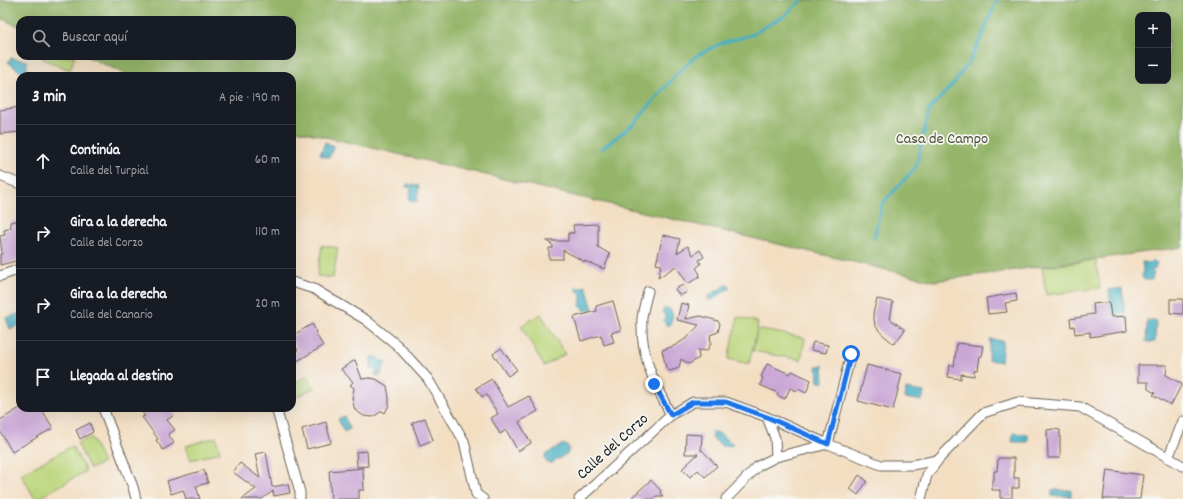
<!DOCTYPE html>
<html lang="es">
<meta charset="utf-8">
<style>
body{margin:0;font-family:Dekko,sans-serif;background:#20242c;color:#f1f3f6}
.controls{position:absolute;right:12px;top:12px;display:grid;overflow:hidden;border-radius:8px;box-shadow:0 4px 16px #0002}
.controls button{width:36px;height:36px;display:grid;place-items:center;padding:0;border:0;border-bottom:1px solid #363941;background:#171b24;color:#f1f3f6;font:20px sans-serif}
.stop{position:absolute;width:12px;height:12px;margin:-9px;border:3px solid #1a73e8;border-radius:50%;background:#fff}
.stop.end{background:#1a73e8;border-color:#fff;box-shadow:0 1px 4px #0008}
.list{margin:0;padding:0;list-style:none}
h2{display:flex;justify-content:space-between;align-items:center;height:52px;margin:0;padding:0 16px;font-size:17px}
h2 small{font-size:13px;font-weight:400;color:#9ea1a6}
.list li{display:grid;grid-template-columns:26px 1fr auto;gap:12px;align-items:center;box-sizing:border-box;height:72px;padding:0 16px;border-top:1px solid #363941}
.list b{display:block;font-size:15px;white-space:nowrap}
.list p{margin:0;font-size:13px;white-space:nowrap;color:#9ea1a6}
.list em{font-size:13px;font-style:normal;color:#9ea1a6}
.icon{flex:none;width:22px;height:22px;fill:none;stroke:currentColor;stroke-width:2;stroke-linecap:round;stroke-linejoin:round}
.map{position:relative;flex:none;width:1183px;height:499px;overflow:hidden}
.search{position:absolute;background:#171b24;box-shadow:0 4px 16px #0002;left:16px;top:16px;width:280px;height:44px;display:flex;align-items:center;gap:10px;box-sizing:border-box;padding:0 14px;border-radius:12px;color:#9ea1a6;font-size:15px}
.panel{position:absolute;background:#171b24;box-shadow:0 4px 16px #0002;left:16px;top:72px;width:280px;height:340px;border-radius:12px}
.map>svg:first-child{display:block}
.green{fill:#bcd57b;stroke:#6c784c}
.forest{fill:#95b66b;stroke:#586944;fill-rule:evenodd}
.water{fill:#43aec2;stroke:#30656f}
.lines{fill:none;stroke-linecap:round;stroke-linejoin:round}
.stream{stroke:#43aec2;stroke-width:3}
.building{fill:#caa6d5}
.minor-casing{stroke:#676056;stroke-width:11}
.minor{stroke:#fff;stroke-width:9}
.route{stroke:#1a73e8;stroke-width:5}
.labels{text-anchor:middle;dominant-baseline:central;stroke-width:3.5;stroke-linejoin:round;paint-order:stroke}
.park-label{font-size:16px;fill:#4c5438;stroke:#f6f6f2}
.street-label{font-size:16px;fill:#1c1c1c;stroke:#f6f6f2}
</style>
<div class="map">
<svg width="1183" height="499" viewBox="0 0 1183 499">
<rect width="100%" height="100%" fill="#f6f6f2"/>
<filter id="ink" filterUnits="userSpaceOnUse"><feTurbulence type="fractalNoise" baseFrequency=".025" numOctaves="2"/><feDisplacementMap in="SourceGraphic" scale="8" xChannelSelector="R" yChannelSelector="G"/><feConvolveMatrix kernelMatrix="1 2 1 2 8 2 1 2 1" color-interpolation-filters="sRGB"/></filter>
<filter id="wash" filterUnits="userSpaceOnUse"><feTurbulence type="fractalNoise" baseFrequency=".012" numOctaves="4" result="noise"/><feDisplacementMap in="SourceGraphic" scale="16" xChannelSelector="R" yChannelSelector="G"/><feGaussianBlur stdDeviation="0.9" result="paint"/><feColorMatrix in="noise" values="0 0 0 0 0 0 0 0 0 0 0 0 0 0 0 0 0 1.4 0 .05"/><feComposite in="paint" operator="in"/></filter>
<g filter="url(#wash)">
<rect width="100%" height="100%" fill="#f3dec2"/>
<path class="green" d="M44,56H75L70,70L43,59Z
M322,245L338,248L333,278L317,276Z
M1096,260L1100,288L1046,295L1042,267Z
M541,314L565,354L544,366L521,326Z
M738,317L758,322L757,329L805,338L801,360L753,351L757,330L749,364L728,359Z
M308,376L314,388L292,399V384Z
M91,437L103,463L90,469L77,443Z
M216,437L220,452L191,460L186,446Z
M72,446L86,471L37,499H35L21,474Z"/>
<path class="forest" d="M0,0H1183V247L934,281L292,129V76H130L86,56H292V20H20V27L0,18ZM1138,15H1168V81H1138Z"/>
<path class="water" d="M11,58L27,61V69L23,74L8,62Z
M325,142L334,146L329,158L320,155Z
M407,184L419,186L417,202L409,200L411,188L406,187Z
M1152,261H1154L1157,263L1155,269H1152V270L1154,272L1152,280H1144L1142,277L1143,269L1142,262L1150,263Z
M728,284L730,288L710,301L707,297Z
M586,286L593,309L585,311L580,306L581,295L576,289V287L582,288Z
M1122,288L1125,313L1112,315L1109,290Z
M665,308L670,309L673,315L670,325H666L664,321L665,316L662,311Z
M20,313V325L10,329L6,318Z
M1147,320L1156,321L1155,342H1146Z
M990,339L1003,341L1001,362L988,360Z
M371,357H378L379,360L386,362L380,376L375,375L377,370L371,369Z
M823,365L824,382H818L817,366Z
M906,389L924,392L922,401L905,398Z
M344,416L350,429L344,432L338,419Z
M712,431L719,433L733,445L723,447L712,438Z
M1013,433L1028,434V442H1012Z
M563,444L569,447L568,453L550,464L549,462L547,463L544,457L546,456L545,455Z
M1052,490H1071V496H1052Z"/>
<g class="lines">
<path class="stream" d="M601,149L634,124L675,76L696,56L722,43L751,35L784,16L802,0
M874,238L882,204L916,167L929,110L954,83L971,59L982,36L997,0"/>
</g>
<g id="blocks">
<path class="building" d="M20,107V132L0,134V110Z
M20,220V250H18L20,260L0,265V254H2L0,236L5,235L4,230L11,228L10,222Z
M598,224V247L610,254L604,269L585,261V262L563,250V259H549V248H553V245L546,241H568V233H574L573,225Z
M663,235L680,239L677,253L688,246L693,255L700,250L704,257L699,260L701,264L696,268L700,274L699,275L700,276L688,284L676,266L658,278L661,265L656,264Z
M683,285L687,292L680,296L675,289Z
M1016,293L1017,301L1005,303L1007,312L988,314L986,298Z
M877,299L893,302L890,319L905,330L894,344L881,333L875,325L873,313Z
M1170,299H1183V314L1170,313Z
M613,301L621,330L611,333L614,342L604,345L601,335L581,341L574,317L597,311L596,306Z
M1109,302L1111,317L1126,316L1127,331L1090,337V332L1075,334L1074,326L1071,327L1070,319L1087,316V315L1094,314L1093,304Z
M681,303L689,305L686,319L701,316L718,321L720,324L718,332L710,335L711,343L707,351L698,350L699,358L689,364L681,359L679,368L670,371L666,368L662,350L674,346L687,338L699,325L677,320Z
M312,324L316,331L315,332L323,346L292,364V354L298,350L292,340V336Z
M813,342L828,345L826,353L811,350Z
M957,343L983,346L981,356H979L977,370H974V376L961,374V379L948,377L950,365L954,366Z
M501,348L517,370L508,376L493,354Z
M355,360L362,379L369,378L376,379L387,386L389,398V405L385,413L382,411L373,417L364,416L356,411L354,407L352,398L354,388L350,385L353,382L341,369Z
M767,364L790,374L792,371L811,380L806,393L798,389L797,391L790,388L785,399L777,395L778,393L760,385L763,378L761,377Z
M867,365L902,374L893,410L858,401Z
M1138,365H1167L1166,375L1182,384L1171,405L1153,395L1155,393L1148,389V382H1138Z
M492,379L508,407L529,396L538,411L519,422L531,443L518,451L506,430L500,434L491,418L498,414L486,394L482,397L476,388Z
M20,408H41L53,428L12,452L0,431V420Z
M139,408H168L174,415L167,420L175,430L168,434L174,443L163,450L156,440L158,439L142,417L145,416Z
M425,418L433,440L420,445L412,423Z
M326,422L331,443L307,449L302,429Z
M90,423L93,432L80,439L76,430Z
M1053,429L1060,430V458H1048L1047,430Z
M686,434L702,435L701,451L702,450L717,466L705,477L698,470L690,477L682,469L698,454H685Z
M367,451L368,466L357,467L356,452Z
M266,452L272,487L288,484L290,493L274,496L273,491L262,499H242L256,489L233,472L240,463L260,478L255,454Z
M998,458H1014V478H1019V488H1012V498H1000V490H992V480H994V471H997Z
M363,468L364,490H359V499H331L329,471Z
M204,470L208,483L196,486L200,499H186L183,490L171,494L167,481Z
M1107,470L1143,475L1140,499H1103Z
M859,475L867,481L858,495L850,489Z
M651,480L661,491L660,493L663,496H656L653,499H630Z"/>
</g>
</g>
<g filter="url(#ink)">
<use href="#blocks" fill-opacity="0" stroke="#676056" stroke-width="1"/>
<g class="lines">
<defs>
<path id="minor" d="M0,176L20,184
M0,276L20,269
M292,282L314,289L366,320L397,345L428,379L464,441L476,494L483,499
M648,291C646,299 643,309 642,318C640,355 654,383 671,415
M103,408L133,487L136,499
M276,408L300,492V499
M767,417L775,438L776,457
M1168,458L1183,421
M579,499L671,415L693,402H726L767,417L828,444L881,465H912L938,460L983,413L1018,402L1080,407L1183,466
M726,499L758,466L776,457L828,444L851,354
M921,499L927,475L938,460"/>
</defs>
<use href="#minor" class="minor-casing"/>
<use href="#minor" class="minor"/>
</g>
</g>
<g class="lines" filter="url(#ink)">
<path class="route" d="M654,384L671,415L693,402H726L767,417L828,444L851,354"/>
</g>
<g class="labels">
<g class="park-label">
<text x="942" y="139">Casa de Campo</text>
</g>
<g class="street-label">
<text transform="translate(613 447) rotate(-42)">Calle del Corzo</text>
</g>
</g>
</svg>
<div class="controls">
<button>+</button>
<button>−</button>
</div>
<div class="stop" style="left:851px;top:354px"></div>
<div class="stop end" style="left:654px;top:384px"></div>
<div class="search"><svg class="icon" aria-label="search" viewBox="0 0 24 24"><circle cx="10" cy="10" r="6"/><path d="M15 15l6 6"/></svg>Buscar aquí</div>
<section class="panel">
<h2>3 min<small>A pie · 190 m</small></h2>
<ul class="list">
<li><svg class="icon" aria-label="ahead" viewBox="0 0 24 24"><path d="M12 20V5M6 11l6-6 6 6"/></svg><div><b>Continúa</b><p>Calle del Turpial</p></div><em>60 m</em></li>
<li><svg class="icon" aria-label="right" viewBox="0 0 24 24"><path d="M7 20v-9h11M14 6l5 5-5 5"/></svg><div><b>Gira a la derecha</b><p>Calle del Corzo</p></div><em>110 m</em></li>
<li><svg class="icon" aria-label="right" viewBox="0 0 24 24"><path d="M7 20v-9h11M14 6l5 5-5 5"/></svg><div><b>Gira a la derecha</b><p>Calle del Canario</p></div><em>20 m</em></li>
<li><svg class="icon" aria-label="arrive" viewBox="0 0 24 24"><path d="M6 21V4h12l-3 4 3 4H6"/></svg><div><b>Llegada al destino</b></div></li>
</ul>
</section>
</div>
